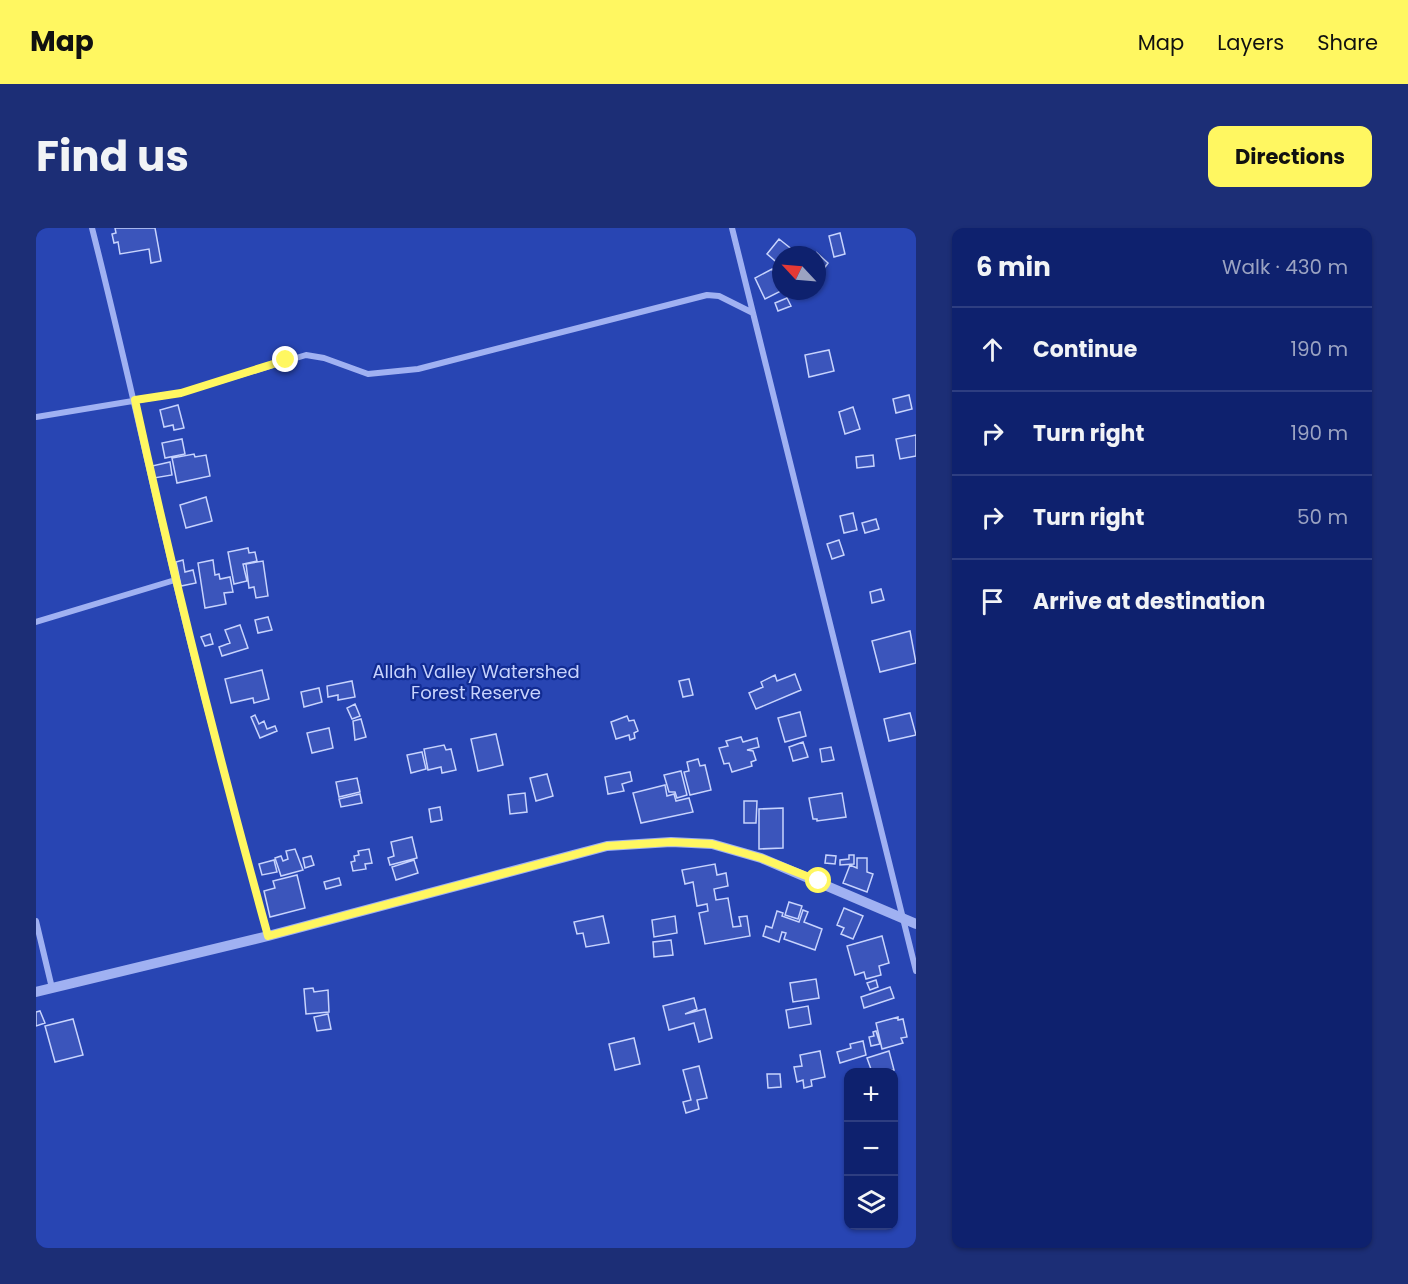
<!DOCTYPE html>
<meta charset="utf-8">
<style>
body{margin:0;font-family:Poppins,sans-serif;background:#1c2e76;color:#f1f3f6}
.controls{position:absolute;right:18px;bottom:18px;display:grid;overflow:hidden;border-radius:12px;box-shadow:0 2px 4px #0004}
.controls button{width:54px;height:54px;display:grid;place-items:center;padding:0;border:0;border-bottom:2px solid #2e3e81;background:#0e216e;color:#f1f3f6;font:30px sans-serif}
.compass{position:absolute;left:736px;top:18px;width:54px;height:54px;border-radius:50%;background:#0e216e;box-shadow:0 2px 4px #0004;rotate:296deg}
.stop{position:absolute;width:18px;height:18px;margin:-14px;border:4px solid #fff761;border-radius:50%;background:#fff}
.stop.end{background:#fff761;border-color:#fff;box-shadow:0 2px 6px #0008}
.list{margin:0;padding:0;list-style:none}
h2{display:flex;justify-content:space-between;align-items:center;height:78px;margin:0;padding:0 24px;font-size:26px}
h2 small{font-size:20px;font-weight:400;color:#9ba3c2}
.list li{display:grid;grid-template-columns:39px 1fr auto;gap:18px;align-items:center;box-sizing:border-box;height:84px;padding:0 24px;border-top:2px solid #2e3e81}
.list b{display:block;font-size:22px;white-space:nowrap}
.list em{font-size:20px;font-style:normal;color:#9ba3c2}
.icon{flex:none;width:33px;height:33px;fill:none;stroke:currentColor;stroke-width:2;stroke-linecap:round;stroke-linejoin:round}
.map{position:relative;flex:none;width:880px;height:1020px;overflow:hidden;border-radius:12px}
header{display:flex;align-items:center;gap:36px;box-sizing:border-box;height:84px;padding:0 30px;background:#fff761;color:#111}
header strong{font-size:28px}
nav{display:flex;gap:33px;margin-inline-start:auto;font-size:21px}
.intro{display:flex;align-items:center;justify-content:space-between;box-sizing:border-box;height:144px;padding:0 36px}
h1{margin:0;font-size:42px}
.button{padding:15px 27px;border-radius:12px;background:#fff761;color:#111;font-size:21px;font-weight:700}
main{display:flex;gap:36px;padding:0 36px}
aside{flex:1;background:#0e216e;border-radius:12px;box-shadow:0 2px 4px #0004}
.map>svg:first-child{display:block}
.green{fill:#2845b3;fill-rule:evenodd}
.building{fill:#3b55bb;stroke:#c7d3fd;stroke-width:1.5}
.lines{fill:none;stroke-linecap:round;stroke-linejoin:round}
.minor{stroke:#a0b1f2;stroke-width:6}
.tertiary{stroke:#a0b1f2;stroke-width:10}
.route{stroke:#fff761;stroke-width:8}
.labels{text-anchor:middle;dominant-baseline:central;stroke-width:4.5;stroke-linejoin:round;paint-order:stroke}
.park-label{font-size:18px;fill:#c7d3fd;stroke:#122c93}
</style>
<header>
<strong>Map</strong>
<nav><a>Map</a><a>Layers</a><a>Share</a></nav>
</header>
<div class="intro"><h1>Find us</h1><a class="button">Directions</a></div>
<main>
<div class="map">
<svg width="880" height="1020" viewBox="0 0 880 1020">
<rect width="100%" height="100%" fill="#122c93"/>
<path class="green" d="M0,0H880V1020H0ZM745,27H781V63H745ZM812,844H858V998H812Z"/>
<path class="building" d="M79,0H119L125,33L115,35L113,21L84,26L82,14L78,15L76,6L80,5Z
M804,5L809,26L798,29L793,8Z
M743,11L763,27H745V38L731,26Z
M781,25L792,35L784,46L781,43Z
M736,41L745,63L729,71L719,50Z
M751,70L755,78L742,83L739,75Z
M793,122L798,143L773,149L769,127Z
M873,167L876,181L860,185L857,171Z
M142,177L148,200L138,202L137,197L128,199L124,182Z
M817,179L824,201L809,206L803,184Z
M880,207V228L864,231L860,211Z
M146,211L149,226L129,230L126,215Z
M158,226L159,229L170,227L174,248L141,255L136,230Z
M837,227L838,238L821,240L820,229Z
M134,234L136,247L118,250L116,238Z
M170,269L176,293L150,300L144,277Z
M817,285L821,302L808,305L804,288Z
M840,291L843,301L829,305L826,295Z
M803,312L808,327L796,331L791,316Z
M212,320L213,325L219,324L221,333L207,336L211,353L198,356L192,324Z
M147,332L149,344L157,342L160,355L145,358L140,334Z
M177,332L179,347L183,346L184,351L194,349L197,364L188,365L190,376L169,380L162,335Z
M227,333L232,368L220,370L218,359L213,360L210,336Z
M845,361L848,372L836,375L834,364Z
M232,389L236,402L222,405L219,392Z
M204,397L212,420L186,428L183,419L194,415L189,402Z
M874,403L880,435L844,444L836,413Z
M174,406L177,416L169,418L165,409Z
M226,442L233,471L218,475L217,470L195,475L189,451Z
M759,446L765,462L720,481L713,465L727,459L725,454L739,447L741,453Z
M653,451L657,467L647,469L643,453Z
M316,453L319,469L302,472V467L292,469L291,458Z
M283,460L286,474L268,479L265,464Z
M319,476L324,488L316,491L311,480Z
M764,484L770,508L749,514L742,490Z
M874,485L880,507L853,513L848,491Z
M219,487L223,496L228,493L231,501L239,498L241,503L224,510L215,489Z
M591,488L593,493L598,492L602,503L598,505L599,510L594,512L593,507L580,511L575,494Z
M325,491L330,509L319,512L317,493Z
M293,500L297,520L276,525L271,505Z
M460,506L467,537L442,543L435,511Z
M705,509L707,514L721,510L723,519L711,522L717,523L720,532L715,534L716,538L696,544L693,535L688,536L683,520L692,518L690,513Z
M767,514L772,529L757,533L753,519Z
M408,517L410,522L415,521L420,542L406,545L405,539L392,542L388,521Z
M795,519L798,532L786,534L784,521Z
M386,524L390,541L375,545L371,527Z
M662,531L664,538L669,537L675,562L654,567L648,544L653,543L651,534Z
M645,543L651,567L641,570L639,564H633L628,547Z
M594,544L596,553L586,556L588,563L572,566L569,549Z
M511,546L517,568L500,573L494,550Z
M321,550L324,564L303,569L300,554Z
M629,557L631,568L638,566L640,573L653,570L657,584L605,595L597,565Z
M489,565L491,584L474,586L472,567Z
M806,565L810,589L781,593V591H777L773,570Z
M324,566L326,575L305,579L303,571Z
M708,573H721L720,595H708Z
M404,579L406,592L395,594L393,581Z
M747,580V620L723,621V581Z
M376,609L381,630L354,637L352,630L358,628L355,614Z
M259,621L267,642L245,648L239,630L245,628L247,633L252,631L250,623Z
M333,621L336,635L329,636L330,641L317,643L315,634L319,633L318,628L323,627L322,623Z
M790,627L800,628L799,636L789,635Z
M813,627H818V636L804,637V632L813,631Z
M275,628L278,637L269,640L267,630Z
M821,630H831V644L837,646L831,664L807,655L814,637L821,640Z
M238,632L241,644L226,647L223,636Z
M378,632L382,645L360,652L356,639Z
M679,636L681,647L690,645L692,658L678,661L680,672L692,670L697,699L705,698L703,689L711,688L714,708L669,716L663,685L672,683L671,676L661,678L657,654L649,656L646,642Z
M261,647L269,680L234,689L228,663L239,660L237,653Z
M303,650L305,657L290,661L288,654Z
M753,674L766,678L762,691L749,687Z
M808,680L827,688L817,711L805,706L808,700L801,697Z
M767,682L772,684L768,694L786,701L779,722L748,711L750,705L746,704L743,714L727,708L730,698L736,700L741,683L747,685L746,688L763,694Z
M567,688L573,715L550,719L547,705L541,706L538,694Z
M639,688L641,705L618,709L616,692Z
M846,708L853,735L843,738L845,747L830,751L828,744L819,747L811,718Z
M635,712L637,727L618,729L617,714Z
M780,751L783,770L757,774L754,755Z
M840,752L842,759L834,762L831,755Z
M854,759L858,770L828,780L825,769Z
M277,760L278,764L292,762L293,784L270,786L268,761Z
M658,770L661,781L649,786L669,781L676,810L663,814L658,795L633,802L627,778Z
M772,778L775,796L753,800L750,782Z
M4,783L9,795L0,798V784Z
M292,786L295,801L281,803L278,789Z
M862,789V792L867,791L871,809L865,810L867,815L846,821L840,795Z
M37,791L47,827L19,834L9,798Z
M840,803L844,816L835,818L833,809L838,808L837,804Z
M598,810L604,836L579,842L573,816Z
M827,813L830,827L804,835L801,824L815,820L814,816Z
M784,823L789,849L775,852L776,858L768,860L767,852L761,854L758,839L766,838L764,827Z
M853,823L858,842L836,844L831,830Z
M663,838L671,870L661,872L663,881L650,885L647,874L655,872L647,842Z
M731,846H744L745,859L732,860Z"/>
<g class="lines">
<path class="minor" d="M56,0C83,106 106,211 131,317C161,448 197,578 232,708
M696,0L880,743
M0,189L145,165L270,127L288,130L332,146L382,141L671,67L683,68L717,85
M0,394L139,352
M0,693L16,760"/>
<path class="tertiary" d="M0,764L232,708L571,618L635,614L676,616L725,630L880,696"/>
</g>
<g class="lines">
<path class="route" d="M250,132L145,165L99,172C138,352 183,530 232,708L571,618L635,614L676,616L725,630L783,653"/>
</g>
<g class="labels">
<g class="park-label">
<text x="440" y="443">Allah Valley Watershed<tspan x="440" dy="21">Forest Reserve</tspan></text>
</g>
</g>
</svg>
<div class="controls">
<button>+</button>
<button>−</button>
<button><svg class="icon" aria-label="layers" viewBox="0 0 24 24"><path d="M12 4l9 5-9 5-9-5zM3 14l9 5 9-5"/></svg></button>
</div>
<svg class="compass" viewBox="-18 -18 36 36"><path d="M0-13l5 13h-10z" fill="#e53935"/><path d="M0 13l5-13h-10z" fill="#9ba3c2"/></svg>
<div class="stop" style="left:783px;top:653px"></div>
<div class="stop end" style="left:250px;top:132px"></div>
</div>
<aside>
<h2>6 min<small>Walk · 430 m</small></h2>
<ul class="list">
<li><svg class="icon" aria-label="ahead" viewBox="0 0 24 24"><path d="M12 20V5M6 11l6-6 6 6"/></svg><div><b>Continue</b></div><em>190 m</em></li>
<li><svg class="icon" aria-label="right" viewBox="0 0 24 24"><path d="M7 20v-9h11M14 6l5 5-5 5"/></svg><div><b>Turn right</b></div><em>190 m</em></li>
<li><svg class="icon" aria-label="right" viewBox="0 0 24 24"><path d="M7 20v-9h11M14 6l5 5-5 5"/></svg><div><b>Turn right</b></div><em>50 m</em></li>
<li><svg class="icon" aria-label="arrive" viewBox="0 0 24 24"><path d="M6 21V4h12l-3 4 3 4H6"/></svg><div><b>Arrive at destination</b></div></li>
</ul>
</aside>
</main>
